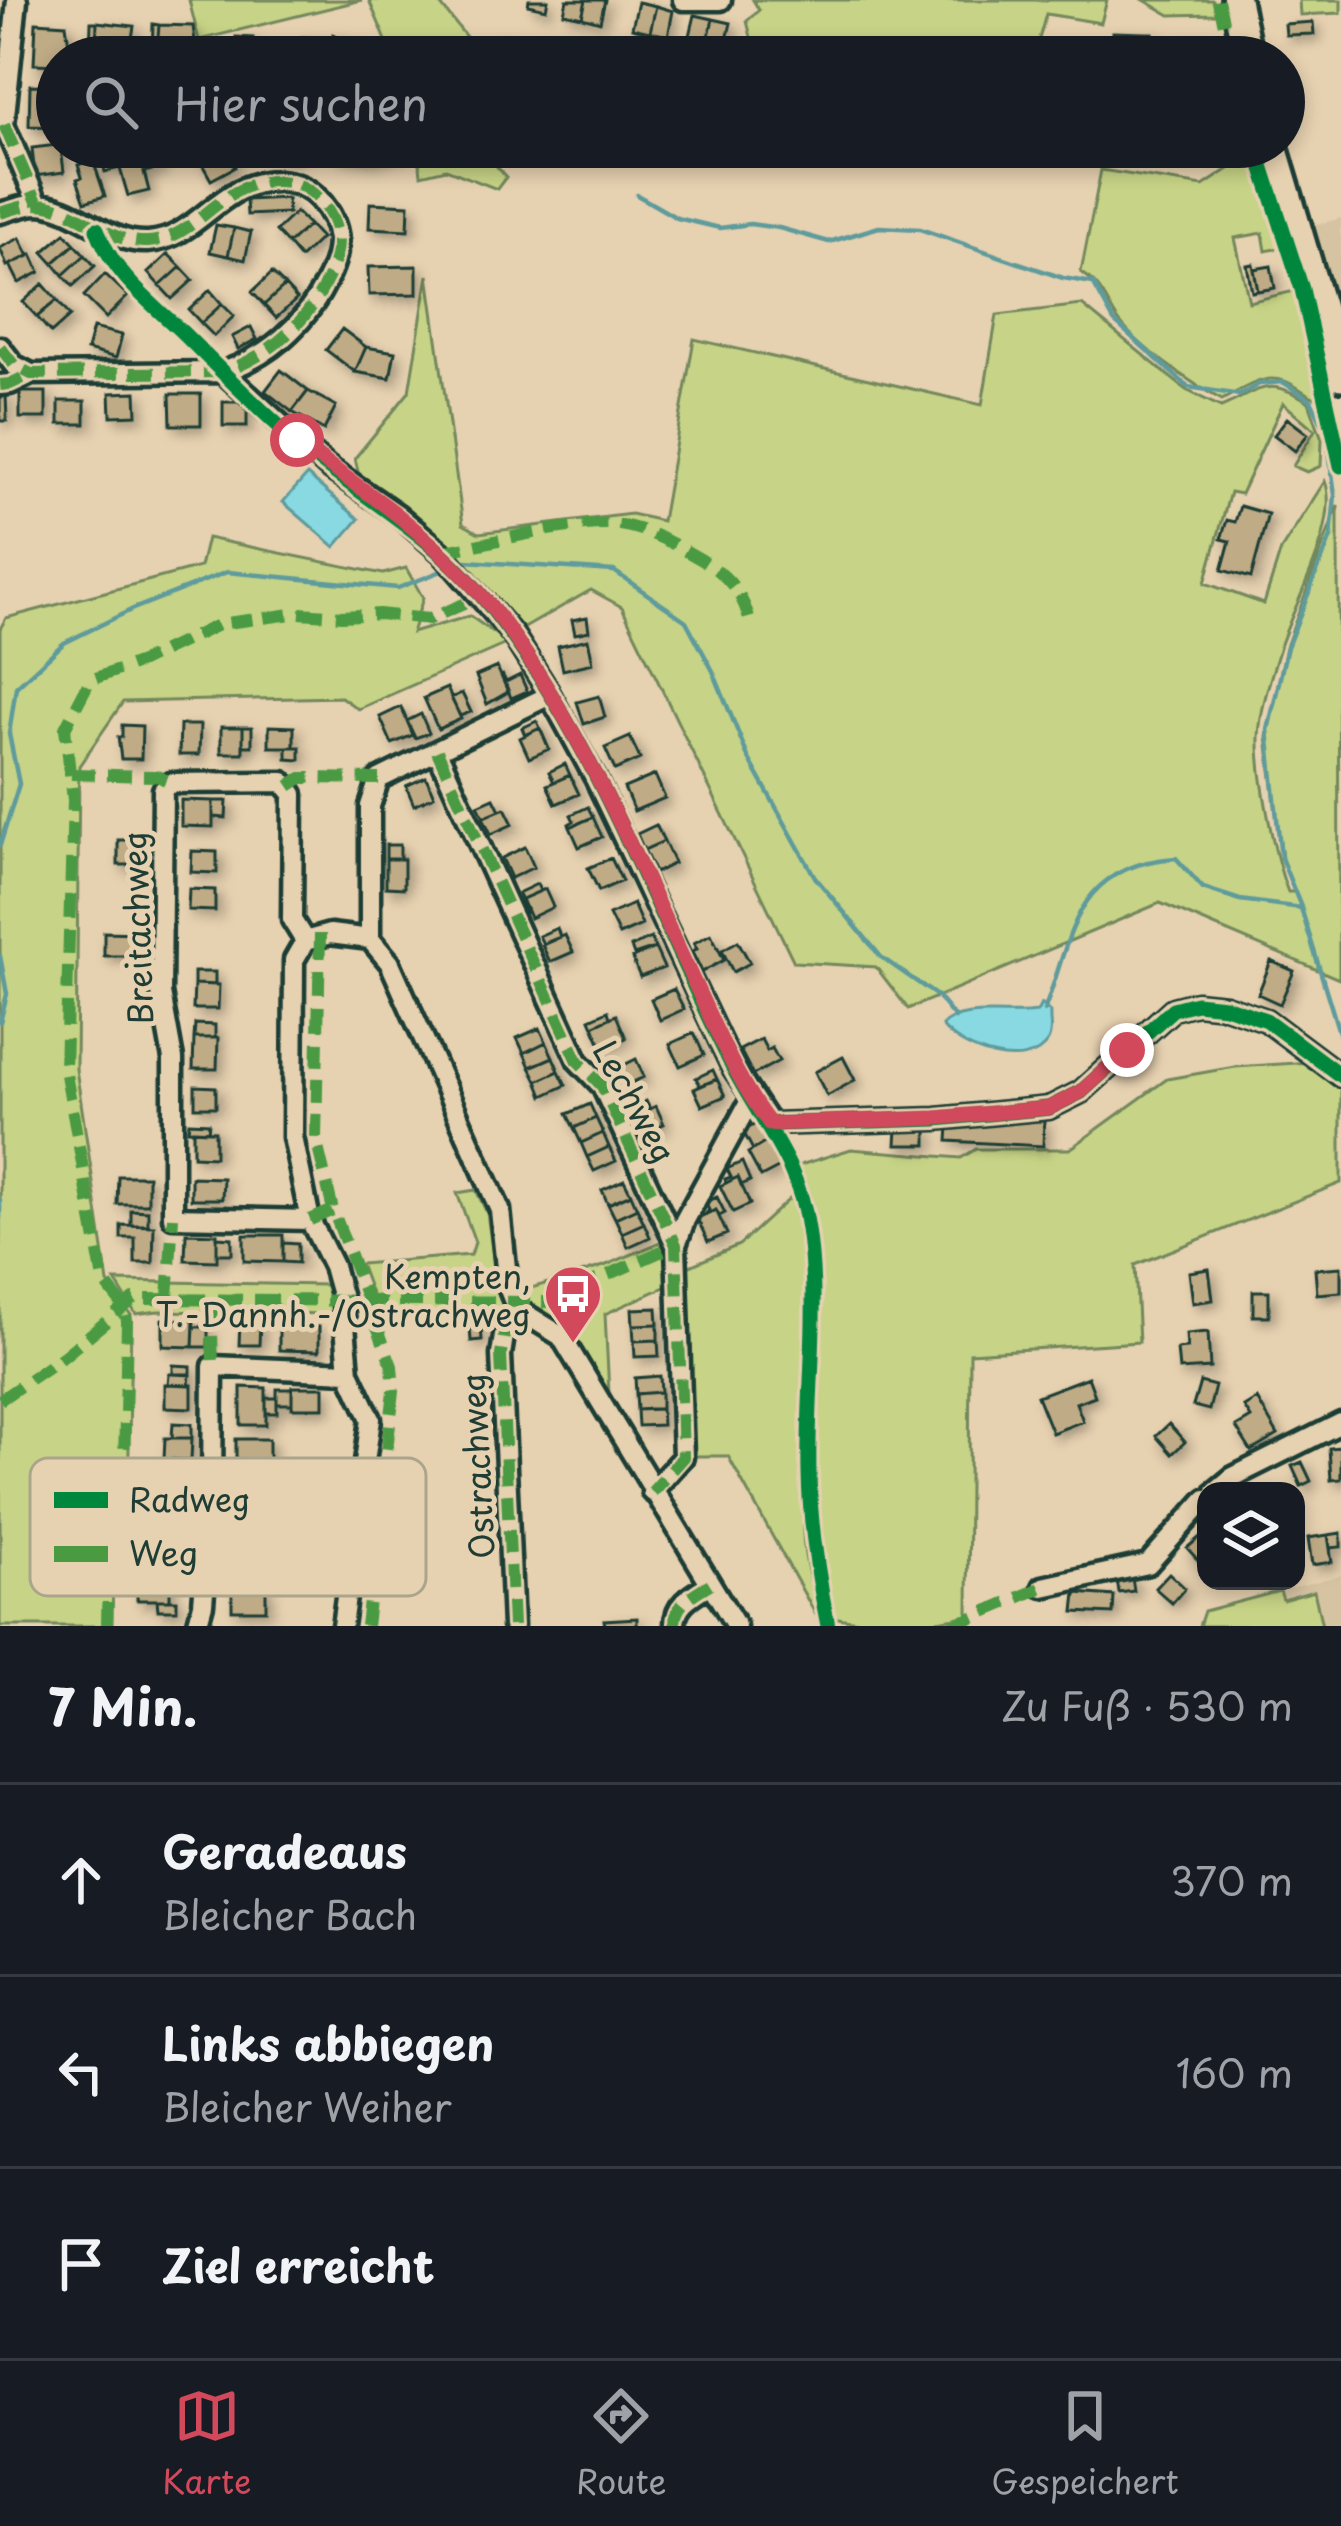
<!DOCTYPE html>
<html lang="de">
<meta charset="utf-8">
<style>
body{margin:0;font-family:"Playpen Sans",sans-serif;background:#20242c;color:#f1f3f6}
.controls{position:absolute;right:36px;bottom:36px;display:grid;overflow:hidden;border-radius:24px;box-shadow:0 6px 18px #0003}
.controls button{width:108px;height:108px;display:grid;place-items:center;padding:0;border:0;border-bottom:3px solid #363941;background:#171b24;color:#f1f3f6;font:60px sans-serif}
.stop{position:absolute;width:36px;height:36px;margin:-27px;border:9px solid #d1495b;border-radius:50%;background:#fff}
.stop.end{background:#d1495b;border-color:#fff;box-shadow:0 3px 12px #0008}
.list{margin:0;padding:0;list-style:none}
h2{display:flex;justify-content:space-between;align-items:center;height:156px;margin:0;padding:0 48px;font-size:51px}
h2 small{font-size:39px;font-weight:400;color:#9ea1a6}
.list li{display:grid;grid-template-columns:78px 1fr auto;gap:36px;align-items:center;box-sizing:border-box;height:192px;padding:0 48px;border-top:3px solid #363941}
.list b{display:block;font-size:45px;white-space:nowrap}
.list p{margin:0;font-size:39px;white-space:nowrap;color:#9ea1a6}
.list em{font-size:39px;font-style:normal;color:#9ea1a6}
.icon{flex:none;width:66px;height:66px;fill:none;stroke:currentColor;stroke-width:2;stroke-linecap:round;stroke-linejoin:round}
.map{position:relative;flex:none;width:1341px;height:1626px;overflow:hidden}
.search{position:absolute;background:#171b24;box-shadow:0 6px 18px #0003;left:36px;right:36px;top:36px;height:132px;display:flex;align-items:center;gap:30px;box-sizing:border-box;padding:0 42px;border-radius:66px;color:#9ea1a6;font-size:45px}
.sheet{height:732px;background:#171b24}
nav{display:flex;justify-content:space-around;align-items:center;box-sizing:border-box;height:168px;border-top:3px solid #363941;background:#171b24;font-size:33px;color:#9ea1a6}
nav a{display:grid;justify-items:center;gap:6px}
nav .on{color:#d1495b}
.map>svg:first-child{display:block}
.built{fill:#d6c3a1}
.green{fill:#c7d386;stroke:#73885d;stroke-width:3}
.water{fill:#88d9e2;stroke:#5e9b9c;stroke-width:3}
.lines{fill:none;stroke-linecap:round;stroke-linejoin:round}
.stream{stroke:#5e9b9c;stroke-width:4.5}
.building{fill:#bfab85;stroke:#1f3d34;stroke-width:3;filter:url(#shadow)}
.street-casing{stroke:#1f3d34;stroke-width:27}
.secondary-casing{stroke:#1f3d34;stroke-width:36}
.street{stroke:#e6d1b0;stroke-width:18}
.secondary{stroke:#e6d1b0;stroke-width:27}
.quiet{stroke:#4a9a42;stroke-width:12;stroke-dasharray:24 12;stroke-linecap:butt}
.cycleway-casing{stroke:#e6d1b0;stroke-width:22}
.cycleway{stroke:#00873e;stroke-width:15}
.route{stroke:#d1495b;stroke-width:15}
.labels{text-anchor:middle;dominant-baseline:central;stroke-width:10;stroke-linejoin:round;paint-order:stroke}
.street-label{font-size:33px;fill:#1f3d34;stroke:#e6d1b0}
.poi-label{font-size:33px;fill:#1f3d34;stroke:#e6d1b0;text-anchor:end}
.key{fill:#e6d1b0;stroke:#aaa58b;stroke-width:3}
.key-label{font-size:33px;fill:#1f3d34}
</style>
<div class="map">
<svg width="1341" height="1626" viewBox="0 0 1341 1626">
<defs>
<filter id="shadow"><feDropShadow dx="5.5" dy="5.5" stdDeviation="6" flood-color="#0004"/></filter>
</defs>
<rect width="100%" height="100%" fill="#e6d1b0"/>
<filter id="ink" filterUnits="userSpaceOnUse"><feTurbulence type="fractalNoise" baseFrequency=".00833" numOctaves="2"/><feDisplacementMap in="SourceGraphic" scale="24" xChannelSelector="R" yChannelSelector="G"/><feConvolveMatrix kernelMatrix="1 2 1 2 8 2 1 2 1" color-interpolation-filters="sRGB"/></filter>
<g filter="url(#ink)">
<path class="built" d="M1341,218V341L1308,227Z
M1341,1575V1626H1199L1204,1611Z"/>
<path class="green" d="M189,0H362L199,40Z
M369,0H437L474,47V57H393Z
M753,0H1107L1101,23L1046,14L1034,57H862C827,32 791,39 756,57L747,21L759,10Z
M1144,0H1213L1216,14L1170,15Z
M1299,0H1341V13L1300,15Z
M418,147H480L506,177L497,189L446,169L421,175Z
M1239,147H1250L1284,247L1266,251L1263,233L1235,238L1249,302L1298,290L1320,399C1309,397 1305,392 1295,386C1267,369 1247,387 1222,400C1192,384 1135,345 1116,317C1104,297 1101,286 1081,272L1101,170L1203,186L1235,165Z
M428,275L463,524L479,533L631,514L662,521L694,339L982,405L997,315L1082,305L1186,390L1221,407C1261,390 1267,375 1309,402L1322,439L1321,466L1307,472L1293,466L1315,430L1283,403L1241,494L1230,492L1205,583L1264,604L1281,550L1325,481C1341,523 1294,604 1280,647C1272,673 1260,709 1259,737C1258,774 1274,857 1288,892H1294L1282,859L1267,737L1286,647L1338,505L1339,979L1160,903L908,1009L876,967L794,962L622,607L591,590L519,631C469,566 429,531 361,485L355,458L409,392Z
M207,538L383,574L406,568L423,598L412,633L470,616L508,643L358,709L341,697L123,702L79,766L76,1069L108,1283L131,1315L128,1515L113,1569L112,1626H0V629L6,618L200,567Z
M1312,1062L1341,1080V1183L1135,1265L1139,1342L970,1353L968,1615C929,1626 873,1625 832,1617C821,1559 812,1502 812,1442C812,1411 818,1380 819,1350C822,1287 813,1226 797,1166L851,1149L961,1158L976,1149H1070L1167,1079L1235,1067Z
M476,1190L487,1213L496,1278L525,1290L604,1266L666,1240L669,1285L605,1314L609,1393L567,1326L543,1312L495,1317L380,1318L360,1264L471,1255L475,1242L457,1193Z
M795,1194C815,1308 797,1420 803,1535C804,1565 815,1597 822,1626L728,1456H694L685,1268L739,1245Z
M115,1281L327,1285L332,1314L158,1311L136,1314Z
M1280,1591L1283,1600L1314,1591L1322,1626H1199L1204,1611Z"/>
<path class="water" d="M307,475L359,519L335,547L283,502Z
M1041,1004L1050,1012C1049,1022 1053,1032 1048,1041C1027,1075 960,1050 942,1026C960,1005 1010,1017 1037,1012Z"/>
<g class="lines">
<path class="stream" d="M637,195L677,218L720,228L750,224L779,228L829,242L879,227L920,229L1063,278L1093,283L1114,321L1188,387L1240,395L1259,384L1283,382L1311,400L1326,431L1335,495L1331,537L1287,647L1268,730L1281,858L1301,907
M458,564L466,561L614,571L686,621L713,671L748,757L815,877L881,957L937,996L955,1018
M0,845L19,784L9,734L16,687L64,643L133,609L227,572L398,588L447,569
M0,956L7,994L0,1022
M1044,1011C1073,935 1073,865 1176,858L1203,888L1240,900L1301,908L1341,1039
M0,1200V1218"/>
</g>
<path class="building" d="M529,0H548L546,9L528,5Z
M567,0H586L582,17L564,13Z
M586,0H605L600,22L582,17Z
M638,2L656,6L650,32L632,28Z
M656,6L673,11L668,36L650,32Z
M695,15L713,19L707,44L689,40Z
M713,19L731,23L725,48L707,44Z
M36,22L66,24L69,45H65L64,57H57V65L34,64Z
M91,22H97L96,50H90Z
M97,22L134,26L130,51L96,50Z
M1313,22L1314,34L1286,35L1285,24Z
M153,24L159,25L157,52H152Z
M159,25L193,26L196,49H189L188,54L157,52Z
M1113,32L1144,33V57H1113Z
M1144,33H1153V57H1144Z
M333,34L358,45V56L303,57L297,52L302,37L325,38L331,43Z
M495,36L508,39L504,51L492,47Z
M236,37L253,38V48L236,47Z
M1221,39V57H1183V40Z
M30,85L57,86V127L29,126Z
M57,145L61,147L64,172L35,176L32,148Z
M115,147L120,168L105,172L100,150Z
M224,147L226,151L202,164L194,149Z
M271,147H297L295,157L270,153Z
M337,147H369V160L336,155Z
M369,147H402L403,151L369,160Z
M155,148L160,168L144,172L149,191L128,196L117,158Z
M226,151L235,167L211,180L202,164Z
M93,160L105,196L85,202L77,179L82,177L78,165Z
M287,198L288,213L247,215L246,200Z
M370,203L409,205L408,230L369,228Z
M296,212L309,225L288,244L276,231Z
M216,225L234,228L228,256L210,252Z
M309,225L321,238L300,258L288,244Z
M234,228L251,232L245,260L228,256Z
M65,233L75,244L53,263L43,252Z
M20,238L29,256L7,266L0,248Z
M75,244L85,255L63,275L53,263Z
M32,254L40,272L19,283L10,265Z
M168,254L181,267L160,286L148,273Z
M85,255L95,266L73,286L63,275Z
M1253,264L1258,291L1252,292L1247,265Z
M417,266V294L369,295L368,267Z
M1271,266L1275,288L1258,291L1254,269Z
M181,267L193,280L172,299L160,286Z
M272,273L285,286L264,305L252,292Z
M105,274L128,296L106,318L84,296Z
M43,284L57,300L37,317L23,302Z
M285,286L297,299L276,318L264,305Z
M210,290L222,304L201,323L189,310Z
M57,300L70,316L51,333L37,317Z
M222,304L234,316L214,336L201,323Z
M251,327L257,339L238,349L232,337Z
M93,328L122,335L116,358L87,350Z
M342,329L366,347L355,372L326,350Z
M366,347L395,352L390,378L355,372Z
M281,370L308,391L292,412L265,391Z
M308,391L336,406L324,430L292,412Z
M20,392H46V418H20Z
M136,392L137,415L111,416L110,393Z
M0,394H6L7,421H0Z
M170,394H201V425H171Z
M59,401H85V424H59Z
M223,402H247V426H223Z
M1287,418L1308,434L1295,451L1274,435Z
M1240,506L1268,514L1251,578L1222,570L1230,541L1221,539L1227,520L1235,522Z
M587,617L589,631L575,634L572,620Z
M588,639L593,663L563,670L558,646Z
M497,667L508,692L487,704L476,676Z
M502,674L506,682L520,675L527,691L511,698Z
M447,688L461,719L438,729L424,698Z
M462,693L471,712L460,716L451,698Z
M599,696L605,717L584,724L577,702Z
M401,707L413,735L392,744L380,717Z
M421,714L429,733L415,738L407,721Z
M537,721L540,728L525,735L522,728Z
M122,725L142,726L141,759H121L118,737H122Z
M180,725H200L199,755H179Z
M269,726L294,727V747H269Z
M221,727H243V753H221Z
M243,727H252V746H243Z
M540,728L549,749L529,758L520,738Z
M630,737L640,759L615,770L605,748Z
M287,747H300V760L287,759Z
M565,764L570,775L554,782L549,772Z
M570,775L579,794L556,804L547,785Z
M655,775L665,798L634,811L624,788Z
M426,777L434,796L414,805L406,786Z
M494,798L500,810L484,817L478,805Z
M181,800L213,801V827L181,826Z
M213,801H227L226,818L213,817Z
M588,807L593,817L570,827L569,824L574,821L571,815Z
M505,808L513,824L491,834L483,817Z
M593,817L602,837L579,847L570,827Z
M656,825L664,841L644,850L637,834Z
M118,840H140V865H118Z
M664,841L674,863L655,873L644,850Z
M386,845H400V859H386Z
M525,847L534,867L511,878L502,858Z
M192,851L217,852V873L191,872Z
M611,858L622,881L599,891L588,868Z
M386,859H404V888L386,887Z
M537,884L540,891L522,899L527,911L525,912L518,893Z
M189,889L215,890V911L188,910Z
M545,889L553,907L530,918L522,899Z
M633,904L642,925L619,935L609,915Z
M557,928L560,937L543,944L539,936Z
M104,932L138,933V956H104Z
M711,934L724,960L702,972L692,951L697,949L694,943Z
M565,935L573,952L550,962L542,945Z
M651,938L655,948L634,955L631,947Z
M738,941L750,963L733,972L722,950Z
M655,948L664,968L640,977L632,958Z
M1271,961L1294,971L1280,1004L1258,994Z
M194,972H215V985L194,984Z
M194,984L219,985L218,1009H193Z
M674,989L684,1009L660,1020L651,999Z
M608,1011L610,1018L593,1026L590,1019Z
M616,1015L626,1038L603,1049L593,1026Z
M195,1024L215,1025V1038H194Z
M540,1028L546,1042L524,1053L517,1038Z
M694,1033L704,1055L680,1066L670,1044Z
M194,1038H218L217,1069H193Z
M761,1039L767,1051L772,1048L779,1061L753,1075L740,1050Z
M546,1042L553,1057L530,1067L524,1053Z
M553,1057L559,1071L537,1081L530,1067Z
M843,1057L855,1080L827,1096L815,1072Z
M636,1059L644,1077L624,1086L616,1069Z
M713,1070L717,1079L700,1086L696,1078Z
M559,1071L566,1085L543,1096L537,1081Z
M717,1079L725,1096L702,1106L694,1089Z
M195,1086L216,1087V1107H195Z
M646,1101L650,1109L635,1116L631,1107Z
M590,1104L596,1118L574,1128L567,1114Z
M656,1106L664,1124L642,1133L635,1116Z
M970,1117L1044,1121L1043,1146L948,1141L949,1126L969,1127Z
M596,1118L603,1133L581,1143L574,1128Z
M189,1122L209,1123L208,1131L188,1130Z
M756,1124L766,1142L753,1150L743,1131Z
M897,1129L927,1130V1145H896Z
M193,1130L215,1131V1157L193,1156Z
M603,1133L609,1147L587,1157L581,1143Z
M766,1142L780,1167L761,1177L748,1153Z
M609,1147L616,1161L594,1171L587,1157Z
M742,1162L750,1181L741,1185L738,1177L726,1183L725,1179L731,1177L727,1169Z
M118,1176H148V1204H117Z
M191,1177L223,1178L222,1199H191Z
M738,1177L750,1204L733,1212L720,1186Z
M624,1180L631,1194L608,1204L602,1190Z
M631,1194L637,1208L615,1218L608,1204Z
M717,1197L725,1213L719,1216L716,1210L705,1215L709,1210L705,1202Z
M637,1208L644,1223L622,1233L615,1218Z
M131,1210L148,1211V1225H131Z
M716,1210L727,1234L708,1242L697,1218Z
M644,1223L650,1237L628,1247L622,1233Z
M121,1225L154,1226L153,1263H135V1238H121Z
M186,1233L217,1234V1261L185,1260Z
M244,1235H283V1262L244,1261Z
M217,1237L232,1238V1254H217Z
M283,1243L298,1244V1263L283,1262Z
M1341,1267V1292L1317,1294L1315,1269Z
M1209,1269L1213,1300L1193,1303L1189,1272Z
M1253,1291H1269V1316H1253Z
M657,1308L658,1324L633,1325L632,1309Z
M163,1319L194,1320L193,1347L163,1346Z
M240,1321H260L259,1345H239Z
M658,1324V1340L634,1341L633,1325Z
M279,1326L319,1327V1351L279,1350Z
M481,1326L482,1340L471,1341L470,1327Z
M194,1327H208V1347H193Z
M1208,1332L1210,1368L1179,1370L1177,1349L1187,1348L1186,1334Z
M658,1340L659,1356L635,1357L634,1341Z
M173,1365L191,1366V1375L173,1374Z
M169,1374H190L189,1385L168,1384Z
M660,1376L661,1392L636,1394L635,1378Z
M1088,1377L1095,1396L1076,1403L1083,1421L1052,1433L1037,1396Z
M1200,1382L1215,1386L1209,1410L1193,1406Z
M165,1384L192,1385V1408L165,1407Z
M241,1387L266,1388V1425H241Z
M292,1387H324V1408H292Z
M277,1389H292V1404H277Z
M661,1392V1409L637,1410L636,1394Z
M266,1398H277V1413H266Z
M1257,1399L1278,1435L1251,1451L1236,1427L1251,1418L1244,1407Z
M649,1409H661L662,1425L638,1426L637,1410Z
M173,1423L192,1424V1438H172Z
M1169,1424L1185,1442L1172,1454L1156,1436Z
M165,1438H192L191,1460L164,1459Z
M236,1439H269V1468H236Z
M1341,1447V1479L1331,1480L1329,1448Z
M1302,1462L1311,1481L1301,1486L1292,1466Z
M1206,1532V1569L1187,1548Z
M1341,1533V1547L1330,1548L1328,1535Z
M1328,1535L1332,1562L1312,1565L1308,1538Z
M1169,1573L1185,1588L1172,1603L1155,1588Z
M1132,1577L1134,1591L1119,1593L1117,1580Z
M137,1578H170V1600H137Z
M232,1585H266V1610H232Z
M1076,1593L1114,1596L1113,1614L1074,1612Z
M157,1600H177V1610H158Z
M637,1618V1626H605L604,1620Z"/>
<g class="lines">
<defs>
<path id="street" d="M683,0H721
M4,125L17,0
M4,125L38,204
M0,213C11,210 25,205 36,204C76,204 106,244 148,242C199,239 219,180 278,181C295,182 308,187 319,199C329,210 337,225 338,240C338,255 332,271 325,284C304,326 267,357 223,372L31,374L14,365L0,347
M223,372L328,467L398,515L441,552L513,635L545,686L595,778L732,1066L770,1124L936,1119L1049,1108L1081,1092L1173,1009L1196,1003L1225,1006L1266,1020L1341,1076
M0,385L10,384L31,374
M437,751L578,1061L602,1086L676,1245L683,1457L652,1492
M370,939V806L379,779L550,695
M305,941L292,920L293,794L283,782L171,783L163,790L161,993L173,1059V1217L310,1220
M676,1245L685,1220L751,1099
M1216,1491L1233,1477L1341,1423
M1043,1587L1148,1564L1206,1499
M197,1626L203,1604L212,1490L213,1366L349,1372
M342,1626L371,1419L349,1372L343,1302L333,1266L310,1220L293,1137L294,960L305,941L330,934L370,939L390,963L500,1210L508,1287L514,1302L519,1310L561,1336L736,1626
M513,1626L501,1355L506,1323L519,1310
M675,1626C674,1604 692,1595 710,1584"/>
<path id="secondary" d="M1236,0L1248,57
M1273,147L1341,376"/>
</defs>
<use href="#street" class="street-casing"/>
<use href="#secondary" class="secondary-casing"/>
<use href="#street" class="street"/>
<use href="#secondary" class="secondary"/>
<path class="quiet" d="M1218,0L1232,57
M4,125L38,204
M0,213C11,210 25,205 36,204C76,204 106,244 148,242C199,239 219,180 278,181C295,182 308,187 319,199C329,210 337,225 338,240C338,255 332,271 325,284C304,326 267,357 223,372L31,374L14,365L0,347
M0,385L10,384L31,374
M441,552C490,543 559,524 607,524C638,524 669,541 695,556C726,573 743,591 751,626
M437,751L578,1061L602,1086L676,1245L683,1457L652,1492
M71,774L158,776L171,783
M289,786L301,778L379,779
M320,934L316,1139L333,1210L392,1366L394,1391L366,1626
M310,1220L333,1210
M168,1299L173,1217
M211,1300L213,1366
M0,1400L64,1356L134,1299L546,1302L676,1245
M356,1519L380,1523
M107,1626L108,1571L123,1512L127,1321L124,1307L103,1280L65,1069L73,800L65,728L90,680L141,662L220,624L299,613L342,616L379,614L429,619L482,596
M513,1626L501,1355L506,1323L519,1310
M675,1626C674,1604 692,1595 710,1584
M952,1626L1043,1587"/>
<defs>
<path id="cycleway" d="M1256,147L1302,289L1341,466
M97,229C113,274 148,300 182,332C229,378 276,428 329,468C382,509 438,542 481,595C594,732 653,909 732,1066C761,1123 799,1162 808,1229C820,1311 807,1391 809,1473C810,1524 818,1577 828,1626
M770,1124L936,1119L1049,1108L1081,1092L1173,1009L1196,1003L1225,1006L1266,1020L1341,1076"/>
</defs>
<use href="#cycleway" class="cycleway-casing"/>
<use href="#cycleway" class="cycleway"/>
</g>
</g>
<g class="lines" filter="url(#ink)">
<path class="route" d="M297,440C330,469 367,490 400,517C443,552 482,591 514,637C587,741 638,863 692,978C716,1028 736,1080 770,1124L936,1118L1049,1108L1081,1092L1127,1050"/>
</g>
<defs>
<symbol id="bus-pin" viewBox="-11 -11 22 30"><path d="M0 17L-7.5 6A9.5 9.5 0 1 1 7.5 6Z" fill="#d1495b" stroke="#e6d1b0"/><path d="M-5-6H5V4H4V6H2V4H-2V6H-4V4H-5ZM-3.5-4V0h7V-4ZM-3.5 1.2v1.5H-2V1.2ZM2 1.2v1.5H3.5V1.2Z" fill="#fff"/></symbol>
</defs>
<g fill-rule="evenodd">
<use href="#bus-pin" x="540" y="1261" width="66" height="90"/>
</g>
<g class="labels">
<g class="street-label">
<text transform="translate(136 928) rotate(-92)">Breitachweg</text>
<text transform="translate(636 1101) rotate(61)">Lechweg</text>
<text transform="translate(476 1466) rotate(-93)">Ostrachweg</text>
</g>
<g class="poi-label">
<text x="531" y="1275">Kempten,<tspan x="531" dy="38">T.-Dannh.-/Ostrachweg</tspan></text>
</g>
</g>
<rect x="30" y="1458" width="396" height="138" rx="18" class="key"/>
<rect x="54" y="1492" width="54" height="16" fill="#00873e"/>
<rect x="54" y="1546" width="54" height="16" fill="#4a9a42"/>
<g class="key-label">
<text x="129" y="1512">Radweg</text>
<text x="129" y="1566">Weg</text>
</g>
</svg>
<div class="controls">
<button><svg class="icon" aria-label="layers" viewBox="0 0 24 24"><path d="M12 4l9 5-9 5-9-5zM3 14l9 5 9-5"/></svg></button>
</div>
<div class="stop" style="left:297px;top:440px"></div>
<div class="stop end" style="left:1127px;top:1050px"></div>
<div class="search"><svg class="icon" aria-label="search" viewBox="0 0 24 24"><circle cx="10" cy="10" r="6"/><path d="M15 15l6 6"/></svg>Hier suchen</div>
</div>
<section class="sheet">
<h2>7 Min.<small>Zu Fuß · 530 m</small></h2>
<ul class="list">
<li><svg class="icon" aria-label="ahead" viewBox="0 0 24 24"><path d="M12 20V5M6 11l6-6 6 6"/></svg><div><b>Geradeaus</b><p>Bleicher Bach</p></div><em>370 m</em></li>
<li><svg class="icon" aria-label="left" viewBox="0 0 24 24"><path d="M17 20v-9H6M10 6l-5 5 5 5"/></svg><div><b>Links abbiegen</b><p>Bleicher Weiher</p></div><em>160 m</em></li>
<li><svg class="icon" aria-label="arrive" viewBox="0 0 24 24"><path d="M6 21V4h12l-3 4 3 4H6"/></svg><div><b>Ziel erreicht</b></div></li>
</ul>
</section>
<nav>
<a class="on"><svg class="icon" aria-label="map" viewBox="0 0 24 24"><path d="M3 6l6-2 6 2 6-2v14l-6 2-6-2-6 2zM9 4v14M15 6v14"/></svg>Karte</a>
<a><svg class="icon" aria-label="directions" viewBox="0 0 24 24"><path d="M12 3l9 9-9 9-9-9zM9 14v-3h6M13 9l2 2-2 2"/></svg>Route</a>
<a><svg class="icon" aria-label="saved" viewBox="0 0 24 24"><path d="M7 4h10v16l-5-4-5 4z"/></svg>Gespeichert</a>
</nav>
